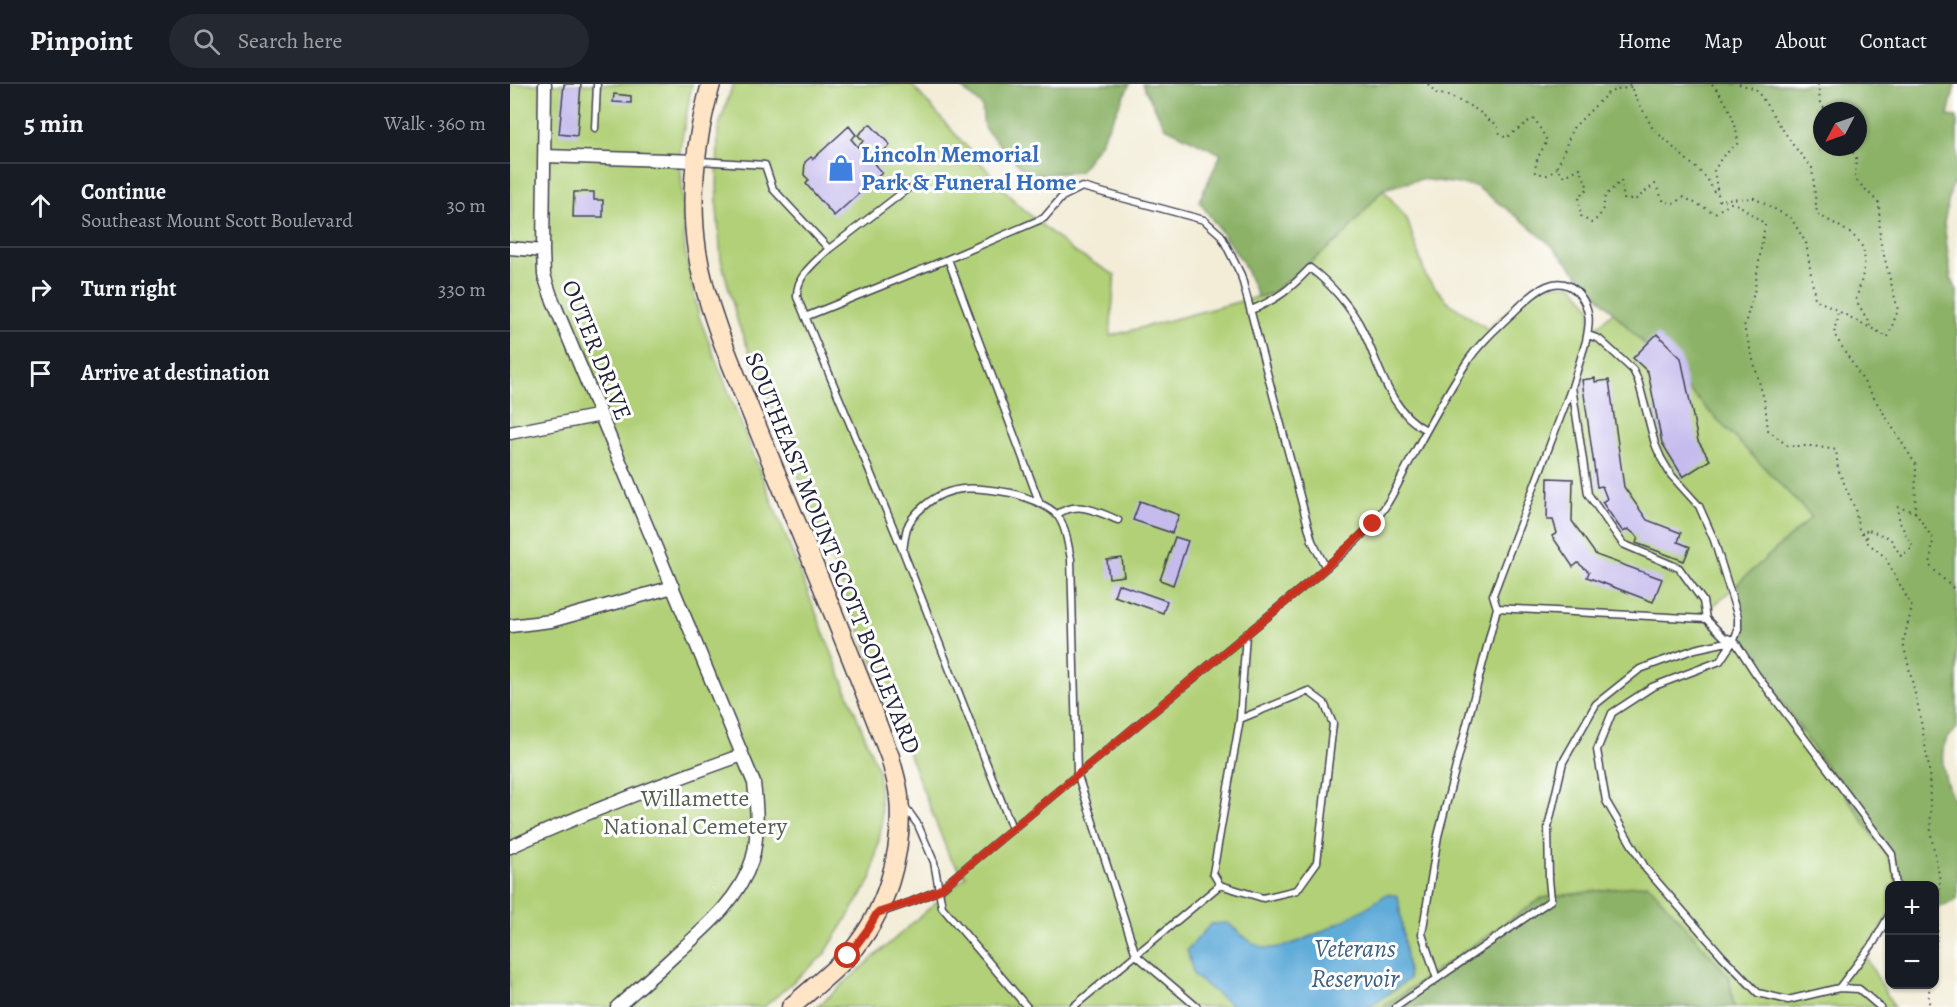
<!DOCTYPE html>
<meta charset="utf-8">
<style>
body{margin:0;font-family:Alegreya,serif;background:#242831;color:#f1f3f6}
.controls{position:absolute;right:18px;bottom:18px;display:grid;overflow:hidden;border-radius:12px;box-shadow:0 2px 4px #0004}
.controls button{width:54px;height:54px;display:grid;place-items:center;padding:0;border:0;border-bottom:2px solid #363941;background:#171b24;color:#f1f3f6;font:30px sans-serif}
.compass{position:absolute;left:1303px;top:18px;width:54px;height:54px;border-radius:50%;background:#171b24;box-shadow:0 2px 4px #0004;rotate:229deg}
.stop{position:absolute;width:18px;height:18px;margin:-14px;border:4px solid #c8321e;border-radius:50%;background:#fff}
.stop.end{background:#c8321e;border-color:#fff;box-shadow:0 2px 6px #0008}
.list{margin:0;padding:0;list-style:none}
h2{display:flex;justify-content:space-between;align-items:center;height:78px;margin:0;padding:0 24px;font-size:26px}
h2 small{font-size:20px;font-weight:400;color:#9ea1a6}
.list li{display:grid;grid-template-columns:39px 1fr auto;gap:18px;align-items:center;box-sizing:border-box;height:84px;padding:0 24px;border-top:2px solid #363941}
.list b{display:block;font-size:22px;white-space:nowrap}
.list p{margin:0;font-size:20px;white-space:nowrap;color:#9ea1a6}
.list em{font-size:20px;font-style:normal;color:#9ea1a6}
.icon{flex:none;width:33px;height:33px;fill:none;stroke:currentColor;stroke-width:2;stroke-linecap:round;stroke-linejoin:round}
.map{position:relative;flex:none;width:1447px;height:923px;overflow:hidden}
header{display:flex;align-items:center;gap:36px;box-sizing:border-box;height:84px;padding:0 30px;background:#171b24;border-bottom:2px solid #363941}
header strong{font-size:28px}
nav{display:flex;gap:33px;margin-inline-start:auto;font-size:21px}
.search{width:420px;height:54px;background:#242831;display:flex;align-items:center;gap:15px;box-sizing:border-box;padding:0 21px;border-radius:33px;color:#9ea1a6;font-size:22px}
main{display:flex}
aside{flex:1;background:#171b24}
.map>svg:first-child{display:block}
.green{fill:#b1d077;stroke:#6a7959;stroke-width:1.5}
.forest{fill:#8cb268;stroke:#576a52;stroke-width:1.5;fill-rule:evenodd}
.water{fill:#61acd9;stroke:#42678a;stroke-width:1.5}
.building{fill:#c5bbed}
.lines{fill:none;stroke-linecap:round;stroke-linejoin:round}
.service-casing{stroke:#414053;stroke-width:9}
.minor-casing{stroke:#414053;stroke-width:15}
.secondary-casing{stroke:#414053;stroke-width:21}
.path{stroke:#414053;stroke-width:2;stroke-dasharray:1.5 4.5;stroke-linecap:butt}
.service{stroke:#fff;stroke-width:6}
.minor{stroke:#fff;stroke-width:12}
.secondary{stroke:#ffe4c6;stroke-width:18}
.route{stroke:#c8321e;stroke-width:8}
.labels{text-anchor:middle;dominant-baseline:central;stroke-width:6;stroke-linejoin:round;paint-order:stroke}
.shop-label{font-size:24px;font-weight:bold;fill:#366cbe;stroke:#fff;text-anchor:start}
.street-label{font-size:24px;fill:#22223b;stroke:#fff}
.park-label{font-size:24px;fill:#545f50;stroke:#fff}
.water-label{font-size:26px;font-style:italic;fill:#3e6082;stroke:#fff}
</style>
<header>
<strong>Pinpoint</strong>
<div class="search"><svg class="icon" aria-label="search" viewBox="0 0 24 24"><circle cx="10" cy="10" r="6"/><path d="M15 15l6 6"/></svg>Search here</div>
<nav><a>Home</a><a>Map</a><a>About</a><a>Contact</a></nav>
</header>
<main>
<aside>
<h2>5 min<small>Walk · 360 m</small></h2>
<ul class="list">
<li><svg class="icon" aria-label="ahead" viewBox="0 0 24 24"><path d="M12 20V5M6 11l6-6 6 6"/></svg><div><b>Continue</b><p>Southeast Mount Scott Boulevard</p></div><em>30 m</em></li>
<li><svg class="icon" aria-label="right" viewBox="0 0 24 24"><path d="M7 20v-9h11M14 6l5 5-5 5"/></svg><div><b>Turn right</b></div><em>330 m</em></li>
<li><svg class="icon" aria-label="arrive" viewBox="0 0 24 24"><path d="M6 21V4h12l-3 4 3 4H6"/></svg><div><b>Arrive at destination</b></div></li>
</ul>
</aside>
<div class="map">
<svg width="1447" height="923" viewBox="0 0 1447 923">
<rect width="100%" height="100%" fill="#fff"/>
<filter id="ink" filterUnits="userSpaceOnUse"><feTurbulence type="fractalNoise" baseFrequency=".0167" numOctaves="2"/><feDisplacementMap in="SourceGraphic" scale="12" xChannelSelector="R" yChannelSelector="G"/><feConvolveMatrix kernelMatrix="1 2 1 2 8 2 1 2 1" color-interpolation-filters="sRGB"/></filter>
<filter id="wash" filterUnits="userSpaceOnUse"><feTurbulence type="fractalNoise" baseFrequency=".008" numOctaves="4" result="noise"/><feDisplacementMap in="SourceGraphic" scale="24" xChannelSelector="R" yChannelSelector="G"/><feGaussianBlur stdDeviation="1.35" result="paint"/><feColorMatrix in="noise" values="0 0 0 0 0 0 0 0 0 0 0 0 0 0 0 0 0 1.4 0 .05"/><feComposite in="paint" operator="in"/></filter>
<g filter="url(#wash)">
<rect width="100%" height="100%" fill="#f3edd8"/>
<path class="green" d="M0,0H182L170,65L175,167L189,233L368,686L372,740L361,796L314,871L254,923H0Z
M223,0H401L508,121L564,168L605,191L600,252L762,209L833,152L873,105L897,135L916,193L939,219L978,245L1027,200L1063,201L1081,224L1078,251L1103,228L1302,433L1199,526L1223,560L1231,558L1385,783L1386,801L1380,802L1379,830L1357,875L1384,923H1224L1219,892L1032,814L873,923H307L456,792L440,774L228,239L211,175L207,124L208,45Z"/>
<path class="forest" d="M447,0H620L590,59L569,88L518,91L474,44L472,22Z
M632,0H1445L1438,32L1447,33V100H1442L1434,139L1441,194L1447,207V644C1444,647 1439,651 1437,655C1427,670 1436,707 1447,720V816L1425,825L1424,802L1386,801L1385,783L1231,558L1228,499L1302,433L1103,228L1041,161L1013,137L965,102L911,95L873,105L833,152L762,209L748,213L732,177L689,117L711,70L655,43ZM1312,27H1348V63H1312Z
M1138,800L1219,892L1224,923H873L1032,814Z"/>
<path class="water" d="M877,810L888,812L899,895L859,923H724L684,892L677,866L701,840L718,839C727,847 744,863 756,864C784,867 853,827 877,810Z"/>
<g id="blocks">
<path class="building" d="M54,0H71L67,52L49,50Z
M104,10L121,12V19L103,18Z
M360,40L380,61L367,73L364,69L359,74L372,89L324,132L296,100L299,96L294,91L295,78L301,73L303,75L339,42L346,51L341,55L348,63L353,57L348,51Z
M64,108H84V116H93V133H63Z
M1147,250L1171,274L1188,357L1200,376L1173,393L1152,359L1138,288L1123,274Z
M1085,294V298L1099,296L1114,403L1137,436L1171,449L1168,458L1180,463L1174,477L1126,459L1128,453L1118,445L1113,448L1092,418L1097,415L1092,402L1087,403L1072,296Z
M1038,394L1063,395L1062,437L1086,471L1152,495L1143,518L1077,493L1079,488L1068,479L1063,483L1042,452L1047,449L1043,436H1037Z
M630,417L669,431L662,449L623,436Z
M665,453L678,457L663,501L650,496Z
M612,474L614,492L599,494L597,476Z
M608,500L657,517L653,529L604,512Z"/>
</g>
</g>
<g filter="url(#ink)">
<use href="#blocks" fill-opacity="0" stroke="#414053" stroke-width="1.5"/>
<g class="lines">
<defs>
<path id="service" d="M85,44L87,0
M189,77L255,81L263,105L319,165C304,179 286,192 287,213L393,467L502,744
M319,165L397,105
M438,175L530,420
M741,226C768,215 780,205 800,184C820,199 842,224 853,247C870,282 879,327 916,346
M295,233L438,175L534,134L552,113L572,103L694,136L711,151L731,191L802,457L816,484
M1061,305L983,511L987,524L1196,535
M546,431C568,416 586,427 608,436
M393,467C394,459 395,451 397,444C400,435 407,428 414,422C440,399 469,403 501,409C514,412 538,421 547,431C556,442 558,461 561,475L567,689L626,871L687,923
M1224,556L1210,577L1142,603L1102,629L1087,666L1096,717L1136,785L1213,873L1248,909L1278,916L1329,904L1364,858L1380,830
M1224,556L1246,590L1382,770L1386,802
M394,721L408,741L424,778L432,823L517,923
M710,801L753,814L787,806L807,778L823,640L814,619L798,607L730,635
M372,828L401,818L429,806L804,494C829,472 856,451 875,423C885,408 892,391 901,375C918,343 936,311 955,281C969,259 989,242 1008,224C1024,208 1049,186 1069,210C1081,225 1080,239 1076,257L1062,303L1078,410L1113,460L1169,484L1193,517L1196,535L1214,553L1224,556L1228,546V533L1204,456L1189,422L1161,391L1151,374L1145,360L1128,296L1123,286L1089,255L1078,251
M927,895L912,850L928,752L987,524
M1329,904L1349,905L1370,923
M563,923L710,801L703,789L730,635L736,550
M886,923L1041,816L1039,795L1038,743L1053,678L1086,620L1130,585L1185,565L1222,557"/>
<path id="minor" d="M35,0L33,167L34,191L41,212L244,699C247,725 249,751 242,776C229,816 195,844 165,871C146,889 126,906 107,923
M35,72L186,77
M0,164L33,167
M0,349L91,331
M0,542L41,537L163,503
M0,763C76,728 154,699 232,671"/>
<path id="secondary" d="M201,0C186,53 179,112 187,167C197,232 230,299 254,360C297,464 340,568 380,673C383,686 388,699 389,713C394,769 376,829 339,871C321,890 300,906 281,923"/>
</defs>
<use href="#service" class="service-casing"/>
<use href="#minor" class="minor-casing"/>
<use href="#secondary" class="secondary-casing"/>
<path class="path" d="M918,0L927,10C936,9 958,21 967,26C974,31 978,37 987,40L990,50L996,54L1019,37L1025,35L1037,57C1031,68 1024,76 1026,89L1037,91L1047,84
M1119,0L1143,45L1197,94L1206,112
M1202,0C1217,17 1226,36 1228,59L1212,73L1204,87L1209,116L1229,121L1255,140L1244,209L1234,243L1255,319L1258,346L1278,362H1303L1326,366L1328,385L1345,425L1349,445L1357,456
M1229,0L1246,5L1283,61L1302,84L1307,130C1357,157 1363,159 1346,216L1362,244
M1308,0L1310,18L1316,27
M1121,3L1099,8L1063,44L1047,84L1055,92L1070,84L1078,104L1069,113L1071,132L1081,139C1093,131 1093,125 1095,112L1111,97L1114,115H1126L1145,100L1154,118L1166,119L1173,113L1205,129L1220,119
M1340,63L1346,74L1345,95L1369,119L1370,156L1388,226L1378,253L1328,227L1324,250L1406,381L1405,428L1387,423L1390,439L1403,463L1391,472L1380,454L1356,445L1358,459L1375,473L1402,523L1393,559L1409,626L1419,684L1421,751L1430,796L1427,853
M1213,115L1244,114L1281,134L1296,159L1305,215L1328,227
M1405,428L1423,455L1420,482L1447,508
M1424,851L1427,853L1424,872
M1420,900L1418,916L1421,923"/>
<use href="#service" class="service"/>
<use href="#minor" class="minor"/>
<use href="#secondary" class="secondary"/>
</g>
</g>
<g class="lines" filter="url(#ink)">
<path class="route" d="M338,872L358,845L367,829L401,818L429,806L804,494L863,440"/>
</g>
<defs>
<symbol id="shop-bare" viewBox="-9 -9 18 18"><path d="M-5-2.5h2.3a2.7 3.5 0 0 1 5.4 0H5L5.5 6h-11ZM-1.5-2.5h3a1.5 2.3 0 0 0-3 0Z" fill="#3f7fe0" stroke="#fff" stroke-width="2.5" paint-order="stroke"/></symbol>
</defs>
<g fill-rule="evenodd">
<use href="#shop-bare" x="312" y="65" width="38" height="38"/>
</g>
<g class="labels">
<g class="shop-label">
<text x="351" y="70">Lincoln Memorial<tspan x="351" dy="28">Park &amp; Funeral Home</tspan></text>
</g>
<g class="street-label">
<text transform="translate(87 266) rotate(68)">OUTER DRIVE</text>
<text transform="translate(323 469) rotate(68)">SOUTHEAST MOUNT SCOTT BOULEVARD</text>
</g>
<g class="park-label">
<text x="185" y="714">Willamette<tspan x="185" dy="28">National Cemetery</tspan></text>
</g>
<g class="water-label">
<text x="845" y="864">Veterans<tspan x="845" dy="30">Reservoir</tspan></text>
</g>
</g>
</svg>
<div class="controls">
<button>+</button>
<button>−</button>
</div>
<svg class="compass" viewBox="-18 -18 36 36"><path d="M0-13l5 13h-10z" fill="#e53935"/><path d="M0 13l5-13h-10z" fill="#9ea1a6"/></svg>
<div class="stop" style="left:338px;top:872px"></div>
<div class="stop end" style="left:863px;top:440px"></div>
</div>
</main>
